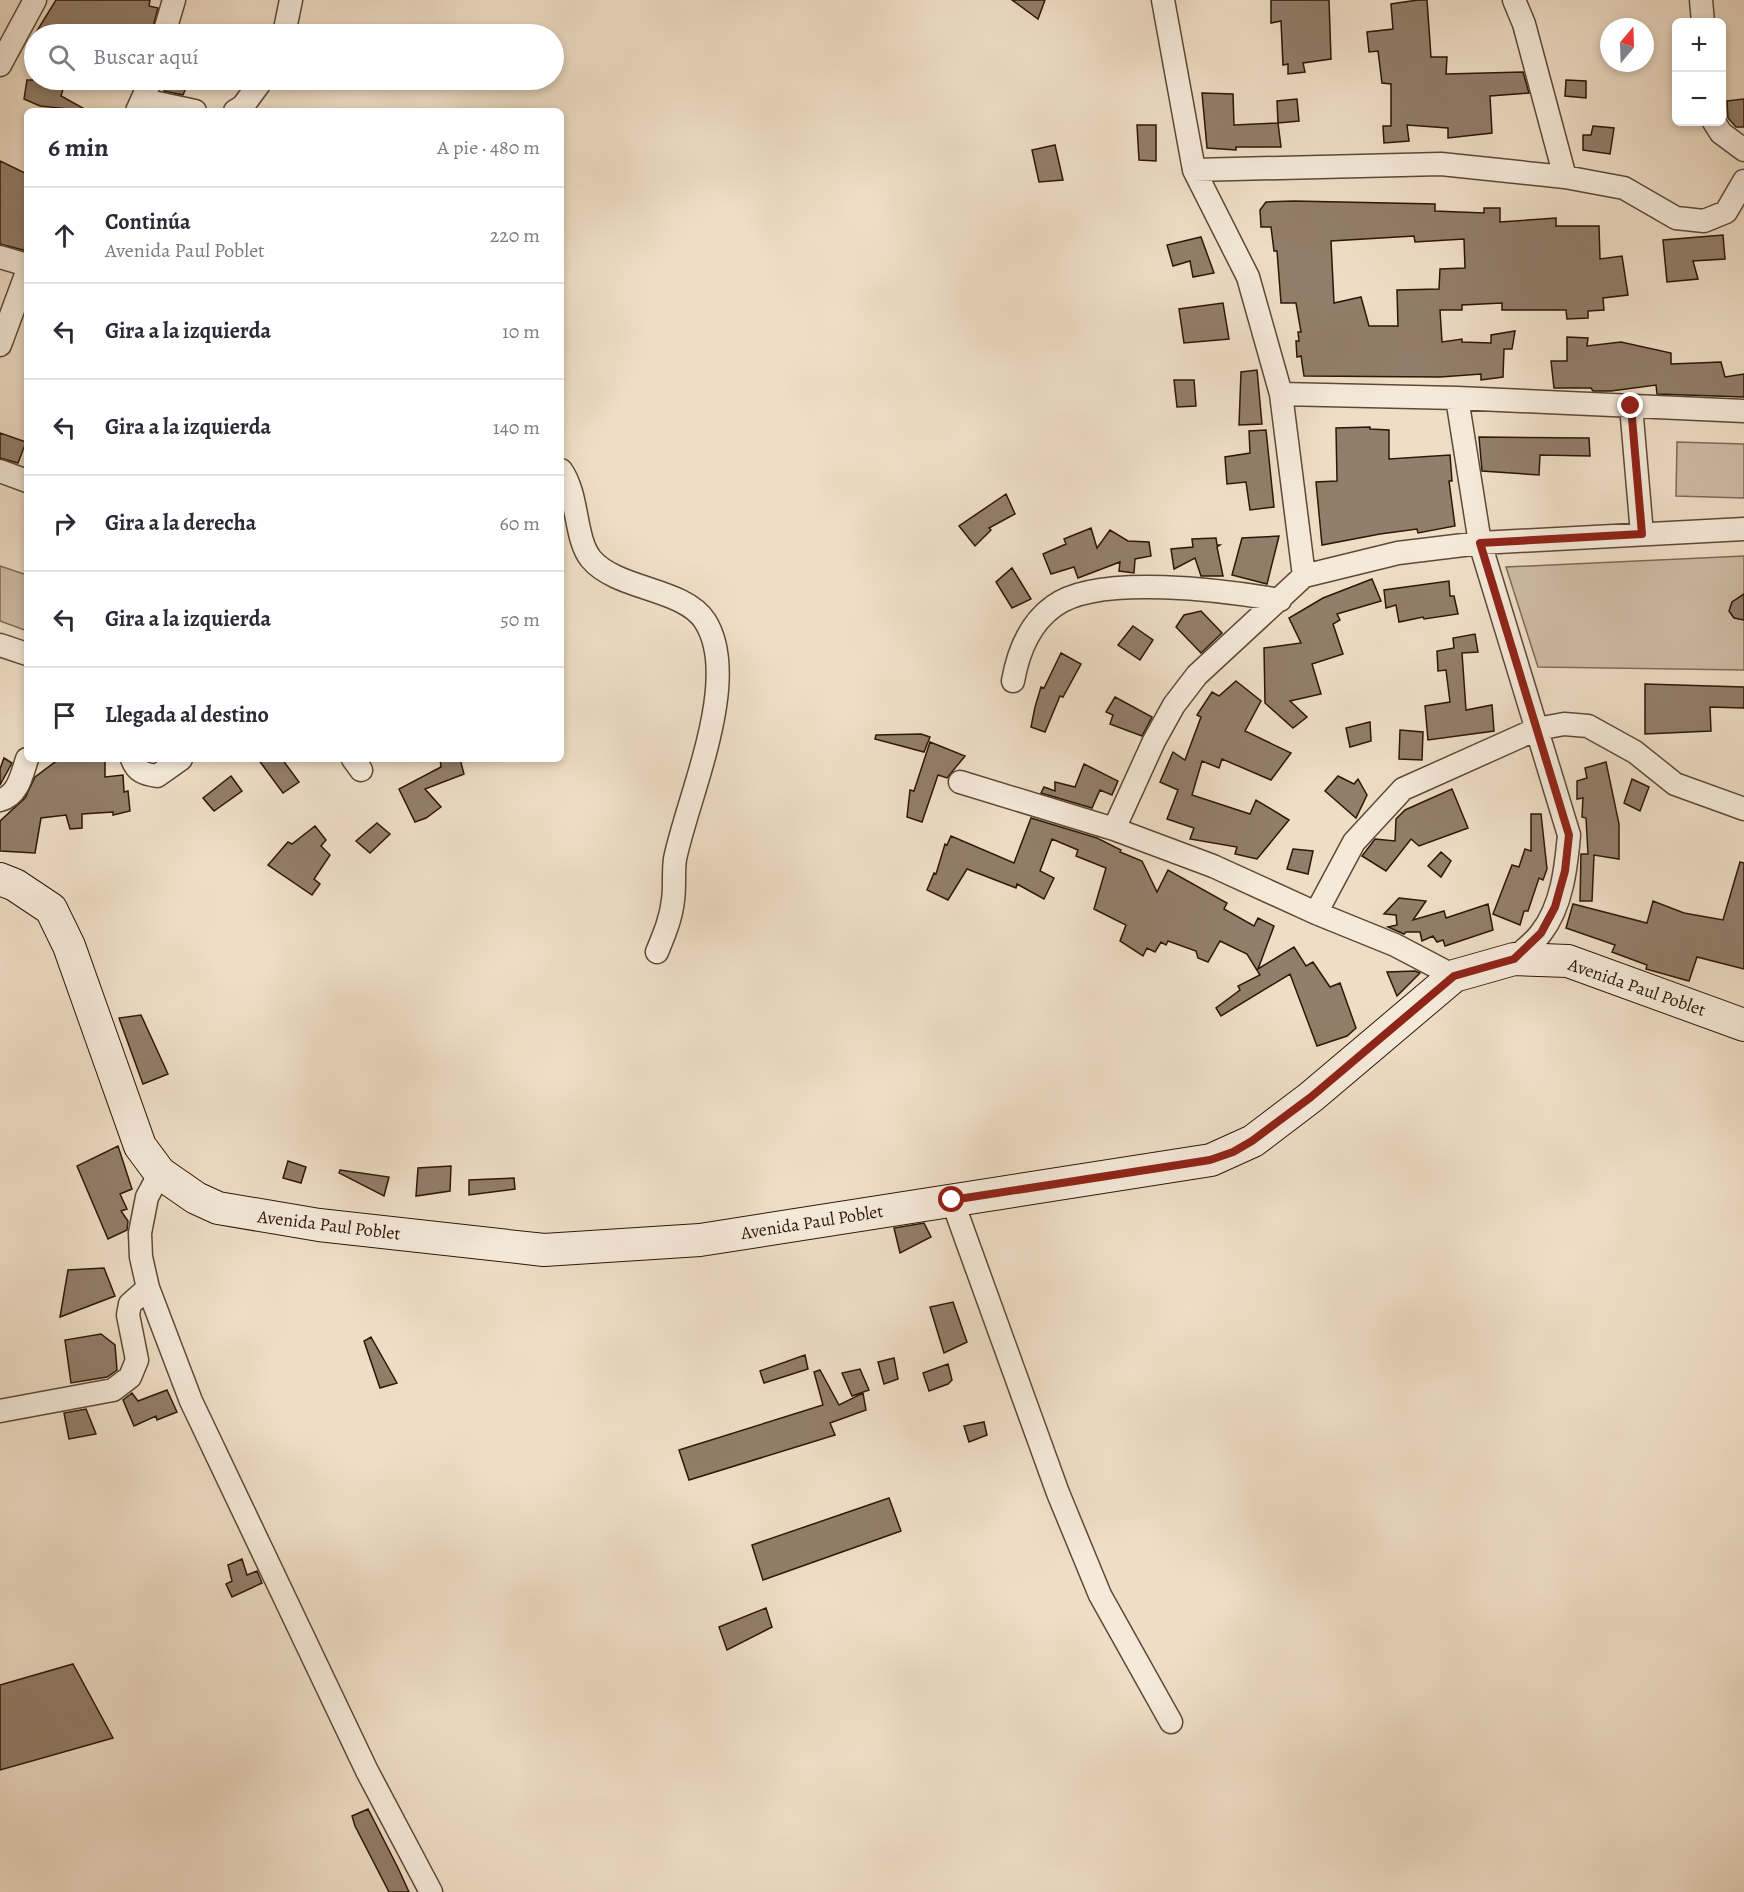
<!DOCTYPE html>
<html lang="es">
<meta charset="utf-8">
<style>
body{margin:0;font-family:Alegreya,serif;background:#f2f2f3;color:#2b2b33}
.controls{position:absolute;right:18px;top:18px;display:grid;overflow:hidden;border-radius:9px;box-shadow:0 3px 9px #0003}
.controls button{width:54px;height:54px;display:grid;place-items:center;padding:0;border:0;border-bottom:2px solid #e1e1e2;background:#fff;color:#2b2b33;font:30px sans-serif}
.compass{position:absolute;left:1600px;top:18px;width:54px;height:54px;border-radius:50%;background:#fff;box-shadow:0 3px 9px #0003;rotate:19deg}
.stop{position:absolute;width:18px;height:18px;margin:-14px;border:4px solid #8f2418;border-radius:50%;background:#fff}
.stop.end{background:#8f2418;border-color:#fff;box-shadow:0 2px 6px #0008}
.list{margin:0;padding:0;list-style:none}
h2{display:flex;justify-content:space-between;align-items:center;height:78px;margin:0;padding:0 24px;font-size:26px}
h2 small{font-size:20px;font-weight:400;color:#7c7c81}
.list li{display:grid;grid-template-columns:39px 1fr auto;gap:18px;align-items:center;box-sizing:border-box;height:96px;padding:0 24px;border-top:2px solid #e1e1e2}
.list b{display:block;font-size:22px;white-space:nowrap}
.list p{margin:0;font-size:20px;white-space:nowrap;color:#7c7c81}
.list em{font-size:20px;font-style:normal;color:#7c7c81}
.icon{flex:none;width:33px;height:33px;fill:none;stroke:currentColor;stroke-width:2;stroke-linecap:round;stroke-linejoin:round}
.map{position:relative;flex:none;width:1744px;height:1892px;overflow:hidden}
.search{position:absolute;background:#fff;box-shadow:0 3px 9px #0003;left:24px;top:24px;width:540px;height:66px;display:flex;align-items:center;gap:15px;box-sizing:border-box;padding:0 21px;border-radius:33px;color:#7c7c81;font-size:22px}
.panel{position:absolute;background:#fff;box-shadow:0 3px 9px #0003;left:24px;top:108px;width:540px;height:654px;border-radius:9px}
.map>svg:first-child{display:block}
.green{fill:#cebca5;stroke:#7e6a56;stroke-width:1.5}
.building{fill:#927e6a;stroke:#2d1706;stroke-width:1.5;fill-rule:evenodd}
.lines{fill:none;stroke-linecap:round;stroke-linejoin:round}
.street-casing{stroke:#5e4936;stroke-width:25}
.secondary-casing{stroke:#2d1706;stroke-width:34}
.street{stroke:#f5eada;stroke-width:22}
.secondary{stroke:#f5eada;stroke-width:32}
.route{stroke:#8f2418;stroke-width:8}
.labels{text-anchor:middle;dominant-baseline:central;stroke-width:4.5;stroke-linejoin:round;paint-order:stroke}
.street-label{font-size:18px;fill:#2d1706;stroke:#f5eada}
</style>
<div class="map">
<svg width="1744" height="1892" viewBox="0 0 1744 1892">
<rect width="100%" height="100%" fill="#efdec6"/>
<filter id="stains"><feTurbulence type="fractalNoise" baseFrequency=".00333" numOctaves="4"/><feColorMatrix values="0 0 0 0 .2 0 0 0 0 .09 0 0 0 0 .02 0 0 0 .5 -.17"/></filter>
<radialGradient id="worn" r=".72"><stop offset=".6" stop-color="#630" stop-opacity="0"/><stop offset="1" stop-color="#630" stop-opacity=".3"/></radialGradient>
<path class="green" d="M1677,442L1744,444V498L1676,496Z
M1744,556V670L1538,667L1506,567Z
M0,566L27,575V631L0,621Z"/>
<path class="building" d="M56,0H150L149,6L158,8L151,34H35Z
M1012,0H1045L1038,19Z
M1271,0H1329L1331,59L1303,63L1305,72L1288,74V64L1283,65L1281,21L1271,23Z
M1418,0H1427L1431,57H1447L1446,74L1523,72L1529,93L1490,96L1492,133L1448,138V128L1407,125L1409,141L1384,143L1383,126H1391V84L1382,83L1378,51L1369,52L1367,32L1393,29L1391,4Z
M27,80H66L61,96L88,111L40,106L24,99Z
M1566,80L1586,81V98L1565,96Z
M167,82L186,88L183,95L164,91Z
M1202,93L1233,94L1234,125L1278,123L1281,147H1236V150L1207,148Z
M1297,99L1299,121L1278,123L1277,101Z
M1744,99V127H1736L1728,118L1727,101Z
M1137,125H1156V161L1139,160Z
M1593,126L1614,128L1610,154L1583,150V135H1591Z
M1055,145L1063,180L1039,182L1032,150Z
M0,161L27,174V251L0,244Z
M1294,201L1435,204V211L1484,213V208H1500V222L1556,218V226H1599L1600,259L1622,256L1628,295L1603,298L1604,310L1588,311V318L1567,319L1566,310H1502V303L1462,305V310H1440L1442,342L1462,339V342L1491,343V335L1515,331L1512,349H1504L1503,377L1481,380V374L1440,377L1304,376L1301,356L1297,357L1296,341H1299L1298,332H1301L1296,303H1281L1277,251H1274L1271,227H1261L1260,210L1266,202ZM1414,236L1415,242L1464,239L1465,268L1440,269L1439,289L1397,290L1398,326H1369L1361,297L1334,303L1331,241Z
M1723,235L1725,259L1693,261L1698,279L1667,282L1663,240Z
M1201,237L1214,273L1193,277L1190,261L1173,266L1167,245Z
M1223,303L1229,339L1184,343L1179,309Z
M1567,337L1588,338L1587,346L1621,342L1671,353V364L1721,362L1725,377L1744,374V397L1657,394L1656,385L1611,391H1593L1591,388H1554L1551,361H1567Z
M1257,370L1262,424L1239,425L1241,372Z
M1174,380H1194L1196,406L1177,407Z
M1370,427V429L1389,430V459L1450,455L1452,481H1449L1455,526L1418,533L1417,529L1380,534L1322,545L1316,482L1337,481L1336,428Z
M1266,430L1274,507L1250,510L1246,482L1227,484L1225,457L1250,453L1249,431Z
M0,433L26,442L18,463L0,458Z
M1479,437L1589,438L1590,456L1540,455L1539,475L1482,471Z
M1006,494L1015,514L989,528L991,530L975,546L959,526Z
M1091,528L1097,548L1110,530L1128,541L1149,542L1151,556L1135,559L1134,573L1119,571L1120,562L1078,578L1074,567L1051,574L1043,554L1066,544L1064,539Z
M1279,536L1267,584L1232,575L1242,538Z
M1216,538L1217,545H1220L1217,547L1223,576H1201L1195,558L1174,569L1171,549L1193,547L1192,539Z
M1012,568L1031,599L1012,608L996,582Z
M1372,579L1381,601L1337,614L1340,620L1333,624L1343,654L1312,664L1321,694L1290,701L1307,717L1293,728L1265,703L1264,648L1301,643L1289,618L1323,598Z
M1449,581L1450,596H1454L1458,614L1424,619L1423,617L1399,622L1396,605L1386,608L1384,590Z
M1744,594V620L1734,618L1729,611L1732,602Z
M1201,611L1222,633L1201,653L1176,627L1184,615Z
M1133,626L1153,640L1140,660L1118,645Z
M1475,634L1478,652L1462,653L1466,710L1492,705L1494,731L1428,740L1425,706L1450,702L1446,670L1438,671L1437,651L1454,648L1453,638Z
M1061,653L1081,664L1063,697L1060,696L1045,732L1031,727L1035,707L1041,687L1044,688Z
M1236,681L1261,701L1245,731L1291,753L1271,780L1222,759L1219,768L1202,761L1192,795L1250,814L1256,800L1289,820L1257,859L1235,854L1237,847L1190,839L1194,828L1167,819L1178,790L1160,782L1173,752L1185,760L1201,717L1197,715L1212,692L1219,696Z
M1645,684L1744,687V708L1710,707L1711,731L1645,734Z
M1115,697L1152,717L1142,736L1110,724L1113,715L1106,712Z
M1370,722L1371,741L1350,747L1346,728Z
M1400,730L1423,732L1422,760L1399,759Z
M921,734L930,737L924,752L875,739L876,735Z
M930,742L965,756L947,778L938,775L922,822L907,817L910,790L914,791Z
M4,758L12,763L0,785V769Z
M59,759H105V777L123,775L124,792L128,791L130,811L113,815V812L82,814V828L70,829L66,815L41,818L35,853L0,851V821L25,798L35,777Z
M258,759H282L299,782L283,793Z
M440,759H460L464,774L425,789L441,807L426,818L415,822L399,789L441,767Z
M1606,762L1619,824V859L1594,855L1592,901H1580L1581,854H1588L1586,818L1582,817L1583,798L1577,799V781L1587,778L1585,768Z
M1084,764L1118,781L1112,795L1100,790L1092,808L1041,793L1044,787L1055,791V782L1075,787Z
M231,776L242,791L214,811L203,798Z
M1338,776L1354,784L1358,779L1367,795L1356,818L1325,791Z
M1632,779L1649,787L1640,811L1624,803Z
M1452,789L1468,828L1419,846L1411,839L1386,871L1362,856L1375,839L1395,841L1396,819L1405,810Z
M1531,814H1541L1547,869L1543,880L1539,878L1528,911H1524L1520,925L1493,914L1512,865L1519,867L1525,849L1531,851Z
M1031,818L1097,838L1121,850L1120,852L1142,861L1157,892L1168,870L1227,903L1224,909L1254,926L1258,918L1274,926L1258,969L1294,947L1306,966L1313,962L1330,987L1340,983L1356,1028L1347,1036L1317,1046L1290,974L1221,1016L1216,1008L1240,990L1238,986L1260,975L1247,954L1220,941L1208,962L1198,958L1196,951L1168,941L1166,945L1161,942L1155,952L1147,948L1143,956L1120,941L1126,925L1094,909L1106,868L1076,856L1078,850L1052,839L1040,871L1054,878L1044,899L1017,884L1016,888L967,869L948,900L927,890L934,873L936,874L945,844L947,845L951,836L1014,863Z
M377,823L390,834L370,853L356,841Z
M315,826L326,840L321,846L330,855L314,879L320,884L312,895L268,865L288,842L292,844Z
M1293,849L1313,851L1308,874L1287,869Z
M1441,852L1451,861L1441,877L1428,866Z
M1740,862L1744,863V969L1697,957L1689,981L1646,969L1647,965L1612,952L1615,945L1566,928L1573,904L1647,923L1653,901L1684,913L1723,920Z
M1399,898L1426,901L1413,920L1444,911L1446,918L1488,904L1493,930L1445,946L1443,940L1437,942L1433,936L1422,941L1420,932H1406L1404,934L1388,927L1397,925L1396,915L1384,914Z
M1415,971L1420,973L1397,996L1387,972Z
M141,1015L168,1074L143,1084L119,1018Z
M118,1146L132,1189L120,1194L127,1209L121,1211L128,1221L127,1230L108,1239L77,1166Z
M288,1161L306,1167L301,1183L283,1178Z
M451,1166L450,1191L416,1196L418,1168Z
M340,1170L389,1177L384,1196L339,1173Z
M514,1178L515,1189L469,1195V1180Z
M924,1223L931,1237L900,1253L894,1228Z
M104,1268L115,1296L60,1317L68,1270Z
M953,1302L967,1342L944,1353L930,1307Z
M101,1334L115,1345L117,1370L107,1377L71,1383L65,1340Z
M371,1337L397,1383L380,1388L364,1341Z
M805,1355L808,1369L764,1383L760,1371Z
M894,1358L898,1379L884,1384L878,1362Z
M948,1364L952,1380L948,1384L929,1391L923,1373Z
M860,1369L869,1390L852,1396L842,1373Z
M820,1370L839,1405L863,1393L866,1410L830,1423L835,1435L689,1480L679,1450L823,1405L814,1372Z
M167,1390L177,1412L157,1420L156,1416L134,1426L123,1400L132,1393L138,1401Z
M86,1409L96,1434L69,1439L64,1413Z
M984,1422L987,1435L969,1442L964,1426Z
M889,1498L901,1531L763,1580L752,1545Z
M242,1559L247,1575L257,1571L262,1583L232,1597L226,1584L232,1581L228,1565Z
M766,1608L772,1627L727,1650L719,1627Z
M73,1664L113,1738L0,1770V1685Z
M368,1809L398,1868L409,1892H389L355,1826L352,1816Z"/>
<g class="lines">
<defs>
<path id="street" d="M1163,0L1194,170L1248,277L1281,394L1304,576
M1514,0L1524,24L1565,177
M1701,0L1703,22
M164,34L174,0
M284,34L291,0
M0,65L35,0
M143,100L195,111
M137,111L151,80
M235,111L243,106L262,80
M1714,122L1721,133L1744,150
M1194,170L1441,164L1565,177L1624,188L1676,218L1704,221L1726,212L1744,181
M0,257L27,265
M0,345L27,272
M1281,394L1457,398L1744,411
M1457,398L1480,543L1569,835C1566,868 1562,906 1541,933C1534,943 1522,951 1514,959
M1631,406L1642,534
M561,470C579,495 574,538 591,559C617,590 684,588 705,621C742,679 688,796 675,859C673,872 675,887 673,900C671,919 664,935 657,952
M0,471L27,481
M0,645L27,654
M1013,681C1018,653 1030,623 1054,606C1098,573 1228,591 1280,600
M132,759C137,772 144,774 157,776L181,759
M353,759L361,770
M960,782L1114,829L1213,866L1316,913L1395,945L1454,976
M0,800C18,796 22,774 27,759
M1114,829L1154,741L1174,705L1197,675L1304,576L1398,553L1480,543L1744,529
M1316,913L1354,842L1403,789L1537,729L1564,724L1588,726L1635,752L1675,784L1744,809
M160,1173L147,1197L140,1233L141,1257L148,1288L191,1401L367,1771L431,1892
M952,1200L1058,1493L1100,1595L1171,1722
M0,1411L113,1390L130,1377L137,1360L128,1315L130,1304L148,1288"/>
<path id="secondary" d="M0,879L15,885L51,909L69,946L140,1146L160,1173L196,1198L218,1208L319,1225L544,1250L700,1240L1211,1160L1253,1141L1311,1097L1454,976L1514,959L1568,961L1744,1025"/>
</defs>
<use href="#street" class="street-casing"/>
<use href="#secondary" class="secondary-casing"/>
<use href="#street" class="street"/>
<use href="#secondary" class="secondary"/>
</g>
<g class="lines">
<path class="route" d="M952,1200L1210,1160L1233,1152L1252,1141L1311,1097L1454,976L1514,959L1541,933L1555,907L1565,871L1569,835L1480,543L1642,534L1631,406"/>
</g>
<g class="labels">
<g class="street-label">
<text transform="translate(1637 987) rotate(19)">Avenida Paul Poblet</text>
<text transform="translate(812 1222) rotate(-9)">Avenida Paul Poblet</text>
<text transform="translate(329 1225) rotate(7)">Avenida Paul Poblet</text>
</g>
</g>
<rect width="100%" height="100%" filter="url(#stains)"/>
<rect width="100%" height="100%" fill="url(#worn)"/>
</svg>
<div class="controls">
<button>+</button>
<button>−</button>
</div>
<svg class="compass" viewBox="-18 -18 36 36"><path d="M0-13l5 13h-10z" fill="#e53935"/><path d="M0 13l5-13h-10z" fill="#7c7c81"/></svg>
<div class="stop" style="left:952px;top:1200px"></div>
<div class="stop end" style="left:1631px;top:406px"></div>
<div class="search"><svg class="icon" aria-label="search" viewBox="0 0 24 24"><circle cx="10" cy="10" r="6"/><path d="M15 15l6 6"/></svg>Buscar aquí</div>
<section class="panel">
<h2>6 min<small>A pie · 480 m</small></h2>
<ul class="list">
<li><svg class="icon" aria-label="ahead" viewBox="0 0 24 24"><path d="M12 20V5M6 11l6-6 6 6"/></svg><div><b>Continúa</b><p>Avenida Paul Poblet</p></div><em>220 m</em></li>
<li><svg class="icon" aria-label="left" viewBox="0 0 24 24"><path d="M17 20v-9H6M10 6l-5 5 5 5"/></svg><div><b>Gira a la izquierda</b></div><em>10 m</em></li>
<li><svg class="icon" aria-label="left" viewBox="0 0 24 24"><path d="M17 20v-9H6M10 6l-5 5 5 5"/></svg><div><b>Gira a la izquierda</b></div><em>140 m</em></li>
<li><svg class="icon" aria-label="right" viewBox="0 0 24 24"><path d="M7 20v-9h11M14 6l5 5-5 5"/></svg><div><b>Gira a la derecha</b></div><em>60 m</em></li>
<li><svg class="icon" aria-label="left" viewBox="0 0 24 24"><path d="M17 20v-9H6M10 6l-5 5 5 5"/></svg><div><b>Gira a la izquierda</b></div><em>50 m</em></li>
<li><svg class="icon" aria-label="arrive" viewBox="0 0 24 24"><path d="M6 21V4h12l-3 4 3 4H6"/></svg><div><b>Llegada al destino</b></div></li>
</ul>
</section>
</div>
